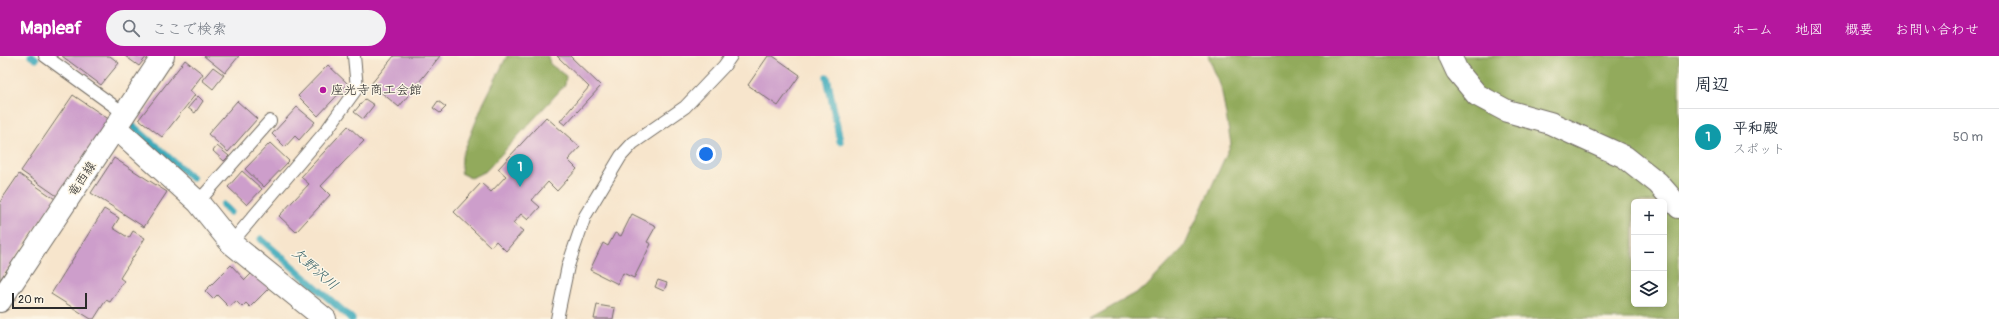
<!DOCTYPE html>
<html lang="ja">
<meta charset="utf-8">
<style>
body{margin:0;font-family:Pangolin,"Klee One",sans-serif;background:#f2f2f3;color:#1f2937}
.controls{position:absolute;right:12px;bottom:12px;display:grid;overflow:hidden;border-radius:6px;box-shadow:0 2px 6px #0003}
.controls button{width:36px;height:36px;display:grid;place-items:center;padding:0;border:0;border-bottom:1px solid #e0e1e3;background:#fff;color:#1f2937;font:20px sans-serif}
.scale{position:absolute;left:12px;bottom:10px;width:75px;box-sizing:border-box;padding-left:4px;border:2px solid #2b2b2b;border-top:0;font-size:11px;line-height:14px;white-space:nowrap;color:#2b2b2b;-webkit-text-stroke:3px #fcf5e5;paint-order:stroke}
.you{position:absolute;left:706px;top:98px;width:14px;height:14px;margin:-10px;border:3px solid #fff;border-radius:50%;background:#1a73e8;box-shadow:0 0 0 6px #1a73e833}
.badge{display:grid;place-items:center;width:26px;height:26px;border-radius:50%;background:#b5179e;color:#fff;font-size:13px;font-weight:700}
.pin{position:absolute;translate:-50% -33px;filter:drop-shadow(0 1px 2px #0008)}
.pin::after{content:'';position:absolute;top:21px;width:14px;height:12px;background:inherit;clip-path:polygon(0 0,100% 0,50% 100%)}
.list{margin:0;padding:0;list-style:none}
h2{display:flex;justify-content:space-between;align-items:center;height:52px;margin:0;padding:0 16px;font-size:17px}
h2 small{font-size:13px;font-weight:400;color:#747a83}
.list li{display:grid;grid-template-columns:26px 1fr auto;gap:12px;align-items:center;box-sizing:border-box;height:56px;padding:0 16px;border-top:1px solid #e0e1e3}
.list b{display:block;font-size:15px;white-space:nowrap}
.list p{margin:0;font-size:13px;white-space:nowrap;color:#747a83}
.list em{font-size:13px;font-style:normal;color:#747a83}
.icon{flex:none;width:22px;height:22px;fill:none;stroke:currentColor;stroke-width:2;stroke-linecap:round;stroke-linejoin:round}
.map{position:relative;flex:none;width:1679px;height:263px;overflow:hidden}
header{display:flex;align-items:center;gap:24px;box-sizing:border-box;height:56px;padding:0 20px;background:#b5179e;color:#fff}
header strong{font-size:19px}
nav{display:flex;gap:22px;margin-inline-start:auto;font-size:14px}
.search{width:280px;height:36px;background:#f2f2f3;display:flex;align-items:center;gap:10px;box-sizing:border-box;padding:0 14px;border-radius:22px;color:#747a83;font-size:15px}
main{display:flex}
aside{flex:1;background:#fff}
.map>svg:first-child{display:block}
.forest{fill:#92aa5b;stroke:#5e6a43;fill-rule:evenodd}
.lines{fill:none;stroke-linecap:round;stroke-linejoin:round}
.stream{stroke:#3daabb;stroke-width:7}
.building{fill:#cd9ecb}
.service-casing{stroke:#726c63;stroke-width:14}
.minor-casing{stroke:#726c63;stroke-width:24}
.service{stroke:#fff;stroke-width:12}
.minor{stroke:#fff;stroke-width:22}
.poi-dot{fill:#b5179e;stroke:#fcf5e5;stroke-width:1.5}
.labels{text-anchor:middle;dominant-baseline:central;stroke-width:3;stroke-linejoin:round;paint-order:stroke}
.poi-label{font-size:13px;fill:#2b2b2b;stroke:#fcf5e5;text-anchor:start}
.street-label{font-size:13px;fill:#2b2b2b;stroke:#fcf5e5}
.water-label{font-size:14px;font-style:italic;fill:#325e65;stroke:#fcf5e5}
</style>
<header>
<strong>Mapleaf</strong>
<div class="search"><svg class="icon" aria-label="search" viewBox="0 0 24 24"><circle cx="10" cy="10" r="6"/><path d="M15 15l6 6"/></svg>ここで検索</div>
<nav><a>ホーム</a><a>地図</a><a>概要</a><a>お問い合わせ</a></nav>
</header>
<main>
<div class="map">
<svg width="1679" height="263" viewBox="0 0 1679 263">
<rect width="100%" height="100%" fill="#fcf5e5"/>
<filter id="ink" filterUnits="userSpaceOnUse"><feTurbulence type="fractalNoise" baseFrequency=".025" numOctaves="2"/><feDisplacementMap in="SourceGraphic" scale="8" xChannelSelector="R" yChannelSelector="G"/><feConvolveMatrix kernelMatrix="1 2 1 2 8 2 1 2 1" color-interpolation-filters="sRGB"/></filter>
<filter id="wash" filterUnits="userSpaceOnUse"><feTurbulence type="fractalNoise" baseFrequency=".012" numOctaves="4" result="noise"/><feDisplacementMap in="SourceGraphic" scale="16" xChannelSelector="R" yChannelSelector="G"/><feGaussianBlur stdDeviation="0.9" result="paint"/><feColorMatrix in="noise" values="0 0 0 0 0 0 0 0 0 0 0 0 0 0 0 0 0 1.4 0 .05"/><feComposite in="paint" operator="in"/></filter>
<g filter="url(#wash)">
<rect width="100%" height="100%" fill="#f7e5cc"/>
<path class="forest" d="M507,0H548L550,8L566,20L565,29L486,115L471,122L461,117L462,100L483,48Z
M1208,0H1679V263H1090L1145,232L1184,191L1231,88L1221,31ZM1634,146H1664V248H1634Z"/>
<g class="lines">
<path class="stream" d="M31,0L36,3
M827,21L840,85
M134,71L192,122
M223,149L230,156
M261,183L352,263"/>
</g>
<g id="blocks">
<path class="building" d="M62,0H110L119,7L101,29Z
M125,0H147L139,10Z
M204,0H239L225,17Z
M394,0H440L399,51L371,28Z
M557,0H570L601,30L565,69L560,65L589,31Z
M768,0H773L800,19L778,50L748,29Z
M185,4L203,18L190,35L195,39L162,81L139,63Z
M328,9L348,28L318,60L298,40Z
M213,11L224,19L213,33L202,24Z
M73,39L110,64L57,140L21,115Z
M198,40L203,45L195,57L188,52Z
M365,43L374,49L363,63L354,56Z
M237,45L257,63L228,96L208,78Z
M438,45L446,51L440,57L433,52Z
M297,51L315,66L299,84L295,80L285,91L272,78Z
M546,61L580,91L568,104L577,113L557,135L548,126L532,144L540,151L528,164L521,158L513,167L523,175L506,195L496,185L491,191L454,156L481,127L491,136L506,120L498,113Z
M348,70L364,85L321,130L330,139L296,176L279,160L309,128L301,121Z
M270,87L289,105L264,131L245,113Z
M217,90L229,100L224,105L213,95Z
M114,102L167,136L144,171L91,137Z
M242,115L262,133L247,149L228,131Z
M19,118L55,143L0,224V146Z
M104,153L119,162L113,172L129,182L133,175L145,182L120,222L124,225L110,246L106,244L94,263H91L51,238Z
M632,158L656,170L647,186L651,188L634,222L623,217L618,228L590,214L603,187L608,190L615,177L621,180Z
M231,209L245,224L253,216L269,232L250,251L246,247L242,251L236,245L229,251L217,239L213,243L205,235Z
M658,224L667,227L664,235L655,231Z
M597,249L615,252L613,263H594Z"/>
</g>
</g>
<g filter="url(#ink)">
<use href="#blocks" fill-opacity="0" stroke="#726c63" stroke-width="1"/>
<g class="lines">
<defs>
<path id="service" d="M45,0L125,58
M198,146L270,65
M231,187L326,75L357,32L354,0
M557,263L568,210L585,160L621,100L633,87L685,51L724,10L731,0"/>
<path id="minor" d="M1450,0L1457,15L1477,39L1507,55L1550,67L1625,101L1658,127L1679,151
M116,72L198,146L231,187L325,263
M0,245L163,0"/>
</defs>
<use href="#service" class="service-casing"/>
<use href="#minor" class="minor-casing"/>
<use href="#service" class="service"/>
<use href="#minor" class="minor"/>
</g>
</g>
<circle class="poi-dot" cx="323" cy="34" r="4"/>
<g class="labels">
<g class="poi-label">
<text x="331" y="34">座光寺商工会館</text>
</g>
<g class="street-label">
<text transform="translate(82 123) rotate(-56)">竜西線</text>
</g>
<g class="water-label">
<text transform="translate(315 213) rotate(41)">欠野沢川</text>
</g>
</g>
</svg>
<div class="controls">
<button>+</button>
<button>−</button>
<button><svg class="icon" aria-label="layers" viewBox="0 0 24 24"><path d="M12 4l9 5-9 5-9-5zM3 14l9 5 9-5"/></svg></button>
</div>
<div class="scale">20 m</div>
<div class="you"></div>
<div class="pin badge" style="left:520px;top:131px;background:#0f9aa8">1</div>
</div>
<aside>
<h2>周辺<small></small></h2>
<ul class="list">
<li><span class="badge" style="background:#0f9aa8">1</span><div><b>平和殿</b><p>スポット</p></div><em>50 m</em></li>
</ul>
</aside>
</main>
